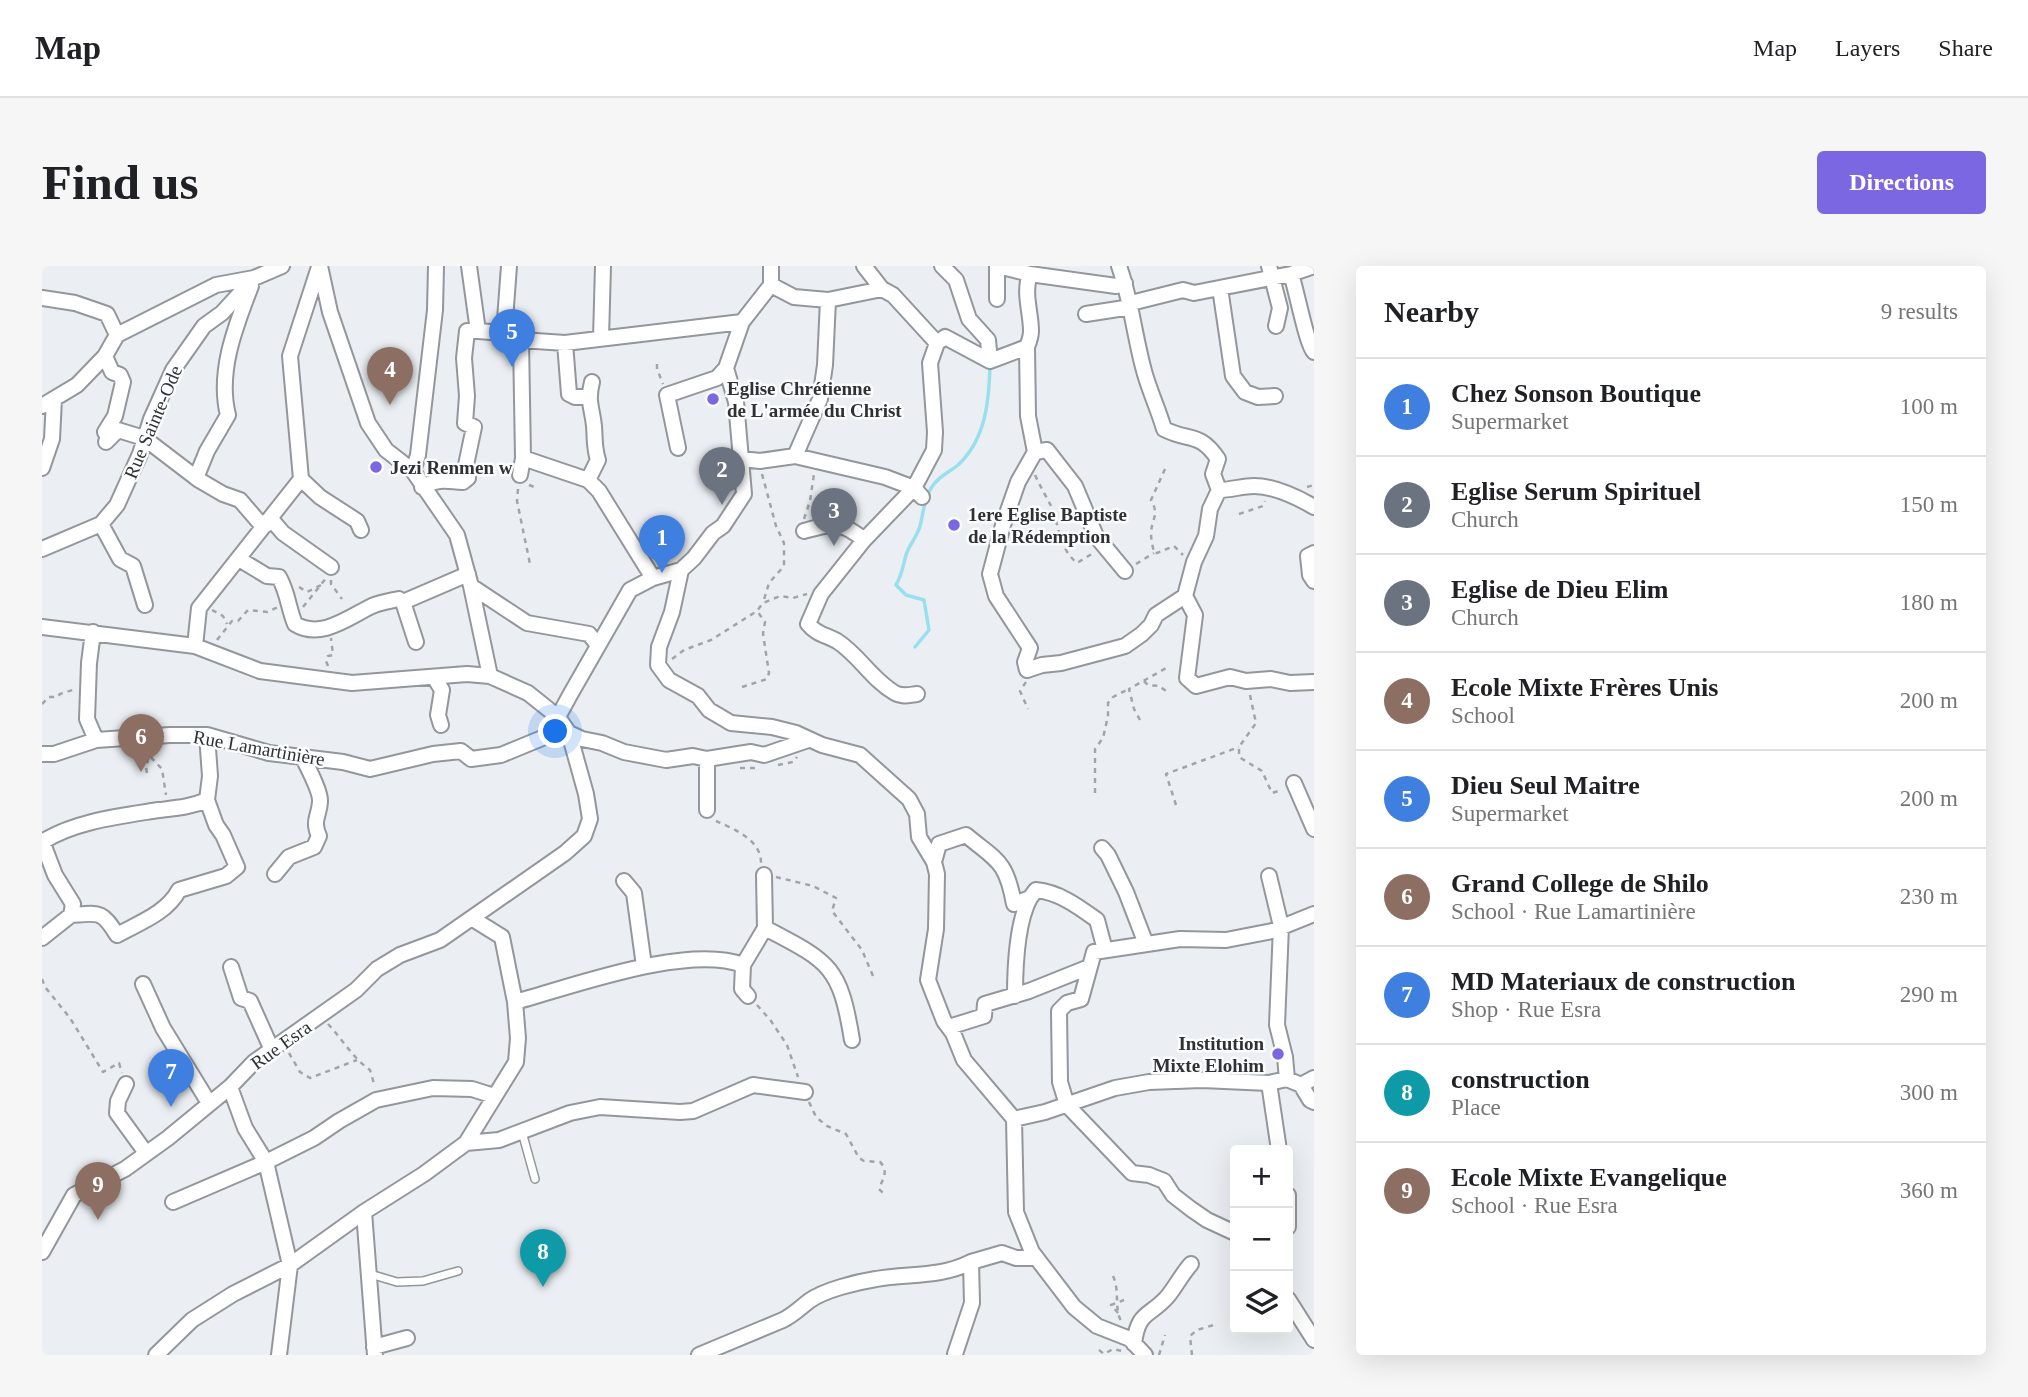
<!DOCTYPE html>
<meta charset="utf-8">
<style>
body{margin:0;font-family:Georgia,serif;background:#f6f6f6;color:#202124}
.controls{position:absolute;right:21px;bottom:21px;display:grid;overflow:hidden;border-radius:7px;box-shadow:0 7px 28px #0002}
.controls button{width:63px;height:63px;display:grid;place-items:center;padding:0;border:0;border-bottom:2px solid #e0e0e0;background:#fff;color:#202124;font:35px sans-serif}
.you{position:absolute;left:514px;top:466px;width:24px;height:24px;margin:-18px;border:5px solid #fff;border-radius:50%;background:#1a73e8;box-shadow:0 0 0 10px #1a73e833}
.badge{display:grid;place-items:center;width:46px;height:46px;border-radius:50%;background:#7b67e2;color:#fff;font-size:23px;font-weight:700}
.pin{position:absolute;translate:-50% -58px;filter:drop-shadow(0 2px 4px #0008)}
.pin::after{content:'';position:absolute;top:37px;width:24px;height:21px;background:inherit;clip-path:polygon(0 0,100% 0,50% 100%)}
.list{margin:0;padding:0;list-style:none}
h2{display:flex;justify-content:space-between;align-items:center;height:91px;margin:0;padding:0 28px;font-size:30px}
h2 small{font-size:23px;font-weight:400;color:#757577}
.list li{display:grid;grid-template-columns:46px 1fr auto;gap:21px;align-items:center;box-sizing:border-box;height:98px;padding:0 28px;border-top:2px solid #e0e0e0}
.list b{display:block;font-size:26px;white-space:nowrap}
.list p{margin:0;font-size:23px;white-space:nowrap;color:#757577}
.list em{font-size:23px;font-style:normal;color:#757577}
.icon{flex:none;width:38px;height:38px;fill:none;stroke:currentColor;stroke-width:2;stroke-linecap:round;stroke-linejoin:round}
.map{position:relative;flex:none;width:1272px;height:1089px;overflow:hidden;border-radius:7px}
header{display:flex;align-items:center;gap:42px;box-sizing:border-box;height:98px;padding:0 35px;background:#fff;border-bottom:2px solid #e0e0e0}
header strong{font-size:33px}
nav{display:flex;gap:38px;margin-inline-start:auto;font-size:24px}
.intro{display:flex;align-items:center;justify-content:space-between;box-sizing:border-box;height:168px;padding:0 42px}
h1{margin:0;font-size:49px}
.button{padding:18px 32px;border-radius:7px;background:#7b67e2;color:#fff;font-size:24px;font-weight:700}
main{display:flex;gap:42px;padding:0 42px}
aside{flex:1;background:#fff;border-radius:7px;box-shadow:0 7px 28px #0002}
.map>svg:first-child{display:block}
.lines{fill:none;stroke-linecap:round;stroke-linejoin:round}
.stream{stroke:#99e0ef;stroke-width:3.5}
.lane-casing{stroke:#93969b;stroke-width:10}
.street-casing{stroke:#93969b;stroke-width:18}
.path{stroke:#a2a5a8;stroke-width:2.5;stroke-dasharray:5 5;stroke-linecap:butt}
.lane{stroke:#fff;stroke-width:7}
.street{stroke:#fff;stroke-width:14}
.poi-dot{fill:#7b67e2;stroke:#fafcfe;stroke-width:2.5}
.labels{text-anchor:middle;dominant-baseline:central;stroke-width:5;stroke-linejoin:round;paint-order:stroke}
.poi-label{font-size:19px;font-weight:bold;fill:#303133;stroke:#fafcfe;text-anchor:start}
.street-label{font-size:19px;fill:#303133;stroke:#fafcfe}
</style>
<header>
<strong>Map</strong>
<nav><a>Map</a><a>Layers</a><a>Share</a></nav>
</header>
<div class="intro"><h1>Find us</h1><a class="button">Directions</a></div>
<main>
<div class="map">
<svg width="1272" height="1089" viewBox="0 0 1272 1089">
<rect width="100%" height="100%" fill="#ebeff3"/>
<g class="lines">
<path class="stream" d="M873,381L887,364L882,334L864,329L854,319C860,309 861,300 864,289C867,279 875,271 878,260C881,249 882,234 888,224C894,212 906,207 916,199C944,173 947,135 948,99"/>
<defs>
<path id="lane" d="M480,866L493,913
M328,1008L355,1016L381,1015L416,1005"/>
<path id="street" d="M278,0L288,46L326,157L344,184L371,205L415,269L429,320L448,410
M427,0L436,65L462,67L479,74L523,77L700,56L729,19L752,31L786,34L840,23L851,29L895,77L888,97L893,166L892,184L872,222L822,274L779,328L766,358C774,368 784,369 795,375C817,389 830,414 853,427C860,431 867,429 875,428
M822,0L840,23
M900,0L914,14L927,53L946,74L948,95
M955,0V33
M956,0L988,8
M1077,0C1089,34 1092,67 1101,101C1106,122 1116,142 1122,163C1147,176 1157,165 1176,193L1171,208L1177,224C1189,224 1200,220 1212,220C1232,220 1255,231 1272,241
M1227,0L1238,42L1234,60
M1249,8C1254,22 1265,80 1272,86
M729,19V0
M1178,22L1191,110L1203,126L1216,131L1233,130
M0,32L33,37L65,48L75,69
M1089,37L1141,24L1152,27L1249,8L1272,0
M1044,48L1089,41
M462,67L467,0
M559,72L561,0
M523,77L527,128L533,131H546
M895,77L903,71L948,95L985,81L986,150L993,186L976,216L961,259L948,308L954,330L988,382L983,396L985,404L1000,399L1019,397L1083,380L1100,368L1109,359L1114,349L1143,330
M985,81C987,76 989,70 989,65C989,46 981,27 988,8L1074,20L1083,17
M63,90L70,106L78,109L81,116L73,150L63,166L67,173
M550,116C545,136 550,141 552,160C553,173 552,182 556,194L546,214L557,225L611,312
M0,140L35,119L63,90L75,69L174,19L212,12L240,0
M64,176L76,164L102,172L157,214L181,228L198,234L216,255L224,259
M636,182L625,129L675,112L684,102
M993,186L1005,184L1033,220L1054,270L1083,305
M753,190L778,133L783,99L786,34
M481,192L546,214
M700,193L718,195L753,190L843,211L872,222L880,231
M0,202L10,173L12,133
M371,205L376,189L393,44L394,0
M478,209L481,192L479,74
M154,212L165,185L186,149C175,106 194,59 209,20
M259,213L278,231L315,255L319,264
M380,221C398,212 403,215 421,216L426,212L424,199L432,161L423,157L425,130L422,92L425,65H436
M1177,224L1168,243L1164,270L1152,296L1143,330L1153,349L1145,412L1154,420L1188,411L1204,415L1229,413L1248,417L1272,416
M229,253L241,267L289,301
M59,258L78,293L91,300L103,339
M762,265C790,257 798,254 822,274
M0,283L59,258L75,239L98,188L109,153L131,104L162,60L180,47L212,12
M1272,287L1266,290L1268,309L1272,315
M197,293L225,310L237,311C246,327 246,341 253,358C279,374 307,351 330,340C339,336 348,335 357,333L361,336L426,308
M639,304L630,346L617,381L616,399L627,414L656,430L667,444L689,457L730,461L754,467L780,479L818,489L867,533L875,548L877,571L892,596L895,608L894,663L886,714L902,755L911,767L922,794L972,853L974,946L990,986L1032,1041L1055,1060L1088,1073L1103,1089
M429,320L485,357L547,368L555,378
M361,336L374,376
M0,361L153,380L218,405L310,417L425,408L448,410L486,427L516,451L527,467L544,528L548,553L542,570L523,587L398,674L358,689L335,703L314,724L212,796L188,821L126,872L83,903L32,929L0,986
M51,366L47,397L45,453L54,474
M153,380L157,342L259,213L248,90L277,1
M392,411L400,424L396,449L399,459
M527,467L540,473L560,477L582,486L624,494L651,490L665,493L709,486L722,489L766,474
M0,488H12L54,474L128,469H165L227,487L301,496L328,503L391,488L419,485L429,493L459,489L510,468L516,451L528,429L588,324L611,312L639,304L652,292L671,267L681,260L702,228L694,136L684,102L700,56
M665,493V544
M1252,517L1272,563
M0,575L13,609L31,638L29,649L0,672
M0,576C33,555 79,550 117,544C134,542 149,541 165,534
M1060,582L1066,589L1084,626L1104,678
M892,596L897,578L924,569C955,595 964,594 972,638L988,632L994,624C1017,626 1037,641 1055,654L1063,684
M233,608L247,591L272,581L277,570C270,554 277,551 278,536C279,526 266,502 261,492
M1227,610L1239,660L1235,759L1243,791L1245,813
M582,615L592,627L602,700
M29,649C57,647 60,644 75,669C97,657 125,647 137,624L184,610L195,601L181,569L174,559L165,534L168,510L165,469
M431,653L460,671L473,736
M723,662C788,696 798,700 810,774
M701,699L723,662L722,609
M189,701L199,732L208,735L230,784
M101,718L121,762L167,837
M973,730C973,702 975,656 988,632
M907,761L942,750L943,738L987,725L1047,701
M1227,817L1237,884
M84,818L76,835L75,847L104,887
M1259,819L1268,834L1272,836
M188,821L203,862L224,896L248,999L237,1089
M972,853L1003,846L1073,822L1107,816L1160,814L1227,817L1245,813L1259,819L1272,812
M424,877L457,874L528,847L558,841L638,846L651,845L711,819L763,826
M1246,929V961
M131,936L224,896L272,872L297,855L334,834L391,822L430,823L452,830
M322,946C326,994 329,1041 333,1089
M1193,967L1165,954L1149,943L1131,929L1122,915L1107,909L1090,907L1025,839L1018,816L1017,745L1025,737L1039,733L1052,686L1138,673L1184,674L1230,665L1272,648
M1246,1033L1272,1074
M1092,1078C1096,1044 1108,1051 1126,1030C1134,1020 1140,1008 1149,998
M332,1081L365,1072
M913,1088L930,1037L929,996L960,987L974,992H994
M114,1089L150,1054L191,1028L248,999L322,946L382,908L424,877L474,796L476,772L473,736C532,720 645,678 701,699L700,723L706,730
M657,1089L741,1054C751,1049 758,1042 767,1035C782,1024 815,1016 834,1013C866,1007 898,1012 929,996"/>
</defs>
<use href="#lane" class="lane-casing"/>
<use href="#street" class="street-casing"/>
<path class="path" d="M615,98V103L621,118
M1123,203L1109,234C1118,249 1109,254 1109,268C1109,274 1111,281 1112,287H1115L1132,280L1141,289
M720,208L734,260L742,277V300L727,317L721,337
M993,209C998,220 1004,230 1009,240C1018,261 1016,281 1035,297L1053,286
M487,219L495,222
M1265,221L1272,219
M476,223L475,235L488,298
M1197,248L1221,240L1223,235
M762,253L768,235L772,208
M1094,298L1112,287
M289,314V318L300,333
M257,321L265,326L279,319
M261,341L285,311
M170,344L181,350L185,358
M175,374L190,355H196L206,344L225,346L236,341
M630,393L642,384L669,374L715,345L721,337L738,330L751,332L765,328
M286,400L284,395L286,390L291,389L289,372
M1102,415L1106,419L1117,420L1127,427
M984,416L978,425L986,443
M700,421L725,413L727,407L721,368L723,356L715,345
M1208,429L1214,457L1197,481V491L1220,505L1230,527L1240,524
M0,438L7,431H15L18,428L34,423
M1098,454L1092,443L1087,423L1126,401
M102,484L120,503L124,529
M736,499L751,496L755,491
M698,502H716
M105,507L104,501L107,490
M1053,527V483L1061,472L1066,450V437L1071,431L1087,423
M1134,539L1124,508L1197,481
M674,555C692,563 720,574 719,598
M734,611L771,620L794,632L790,645L820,684L831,710
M0,713L3,721L28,752L61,806L77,797L80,807
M715,739L729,755L745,779L756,811
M286,758C300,773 311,792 328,804L333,821
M247,787L258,806L268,812L315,794
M767,836L774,851L785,860L804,868L817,892L822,895L838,896C847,905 841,912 837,923L841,927
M1071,1010C1078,1025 1072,1042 1079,1055
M1076,1047L1069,1039L1082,1034
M1057,1084L1062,1088L1071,1083L1080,1085
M1117,1089L1123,1069
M1150,1089L1148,1070L1155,1064L1175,1058"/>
<use href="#lane" class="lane"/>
<use href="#street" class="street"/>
</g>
<g class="poi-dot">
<circle cx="671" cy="133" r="7"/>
<circle cx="334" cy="201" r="7"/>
<circle cx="912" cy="259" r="7"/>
<circle cx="1236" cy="788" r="7"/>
</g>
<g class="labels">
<g class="poi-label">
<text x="685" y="122">Eglise Chrétienne<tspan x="685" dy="22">de L'armée du Christ</tspan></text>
<text x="348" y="201">Jezi Renmen w</text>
<text x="926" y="248">1ere Eglise Baptiste<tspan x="926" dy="22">de la Rédemption</tspan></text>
<text x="1222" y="777" text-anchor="end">Institution<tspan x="1222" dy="22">Mixte Elohim</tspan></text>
</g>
<g class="street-label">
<text transform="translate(111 156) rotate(-67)">Rue Sainte-Ode</text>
<text transform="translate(217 482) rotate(10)">Rue Lamartinière</text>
<text transform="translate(239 779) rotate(-36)">Rue Esra</text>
</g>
</g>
</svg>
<div class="controls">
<button>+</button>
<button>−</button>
<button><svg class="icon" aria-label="layers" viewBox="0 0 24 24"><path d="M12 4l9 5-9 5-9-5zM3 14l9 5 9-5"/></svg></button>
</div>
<div class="you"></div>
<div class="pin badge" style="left:620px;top:307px;background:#3f7fe0">1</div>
<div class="pin badge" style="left:680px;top:239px;background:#6b7280">2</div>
<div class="pin badge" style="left:792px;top:280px;background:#6b7280">3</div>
<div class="pin badge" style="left:348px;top:139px;background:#8d6e63">4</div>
<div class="pin badge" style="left:470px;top:101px;background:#3f7fe0">5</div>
<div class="pin badge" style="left:99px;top:506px;background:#8d6e63">6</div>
<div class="pin badge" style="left:129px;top:841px;background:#3f7fe0">7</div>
<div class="pin badge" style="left:501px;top:1021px;background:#0f9aa8">8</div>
<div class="pin badge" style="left:56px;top:954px;background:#8d6e63">9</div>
</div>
<aside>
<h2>Nearby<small>9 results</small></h2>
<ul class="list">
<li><span class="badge" style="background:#3f7fe0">1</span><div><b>Chez Sonson Boutique</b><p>Supermarket</p></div><em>100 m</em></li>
<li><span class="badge" style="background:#6b7280">2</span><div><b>Eglise Serum Spirituel</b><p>Church</p></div><em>150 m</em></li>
<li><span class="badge" style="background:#6b7280">3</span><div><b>Eglise de Dieu Elim</b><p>Church</p></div><em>180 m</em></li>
<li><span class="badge" style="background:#8d6e63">4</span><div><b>Ecole Mixte Frères Unis</b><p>School</p></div><em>200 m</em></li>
<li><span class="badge" style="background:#3f7fe0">5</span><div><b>Dieu Seul Maitre</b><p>Supermarket</p></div><em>200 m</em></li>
<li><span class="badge" style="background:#8d6e63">6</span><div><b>Grand College de Shilo</b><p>School · Rue Lamartinière</p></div><em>230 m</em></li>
<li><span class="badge" style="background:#3f7fe0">7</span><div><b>MD Materiaux de construction</b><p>Shop · Rue Esra</p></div><em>290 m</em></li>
<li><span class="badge" style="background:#0f9aa8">8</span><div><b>construction</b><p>Place</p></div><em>300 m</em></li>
<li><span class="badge" style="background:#8d6e63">9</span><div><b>Ecole Mixte Evangelique</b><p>School · Rue Esra</p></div><em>360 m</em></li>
</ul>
</aside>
</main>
